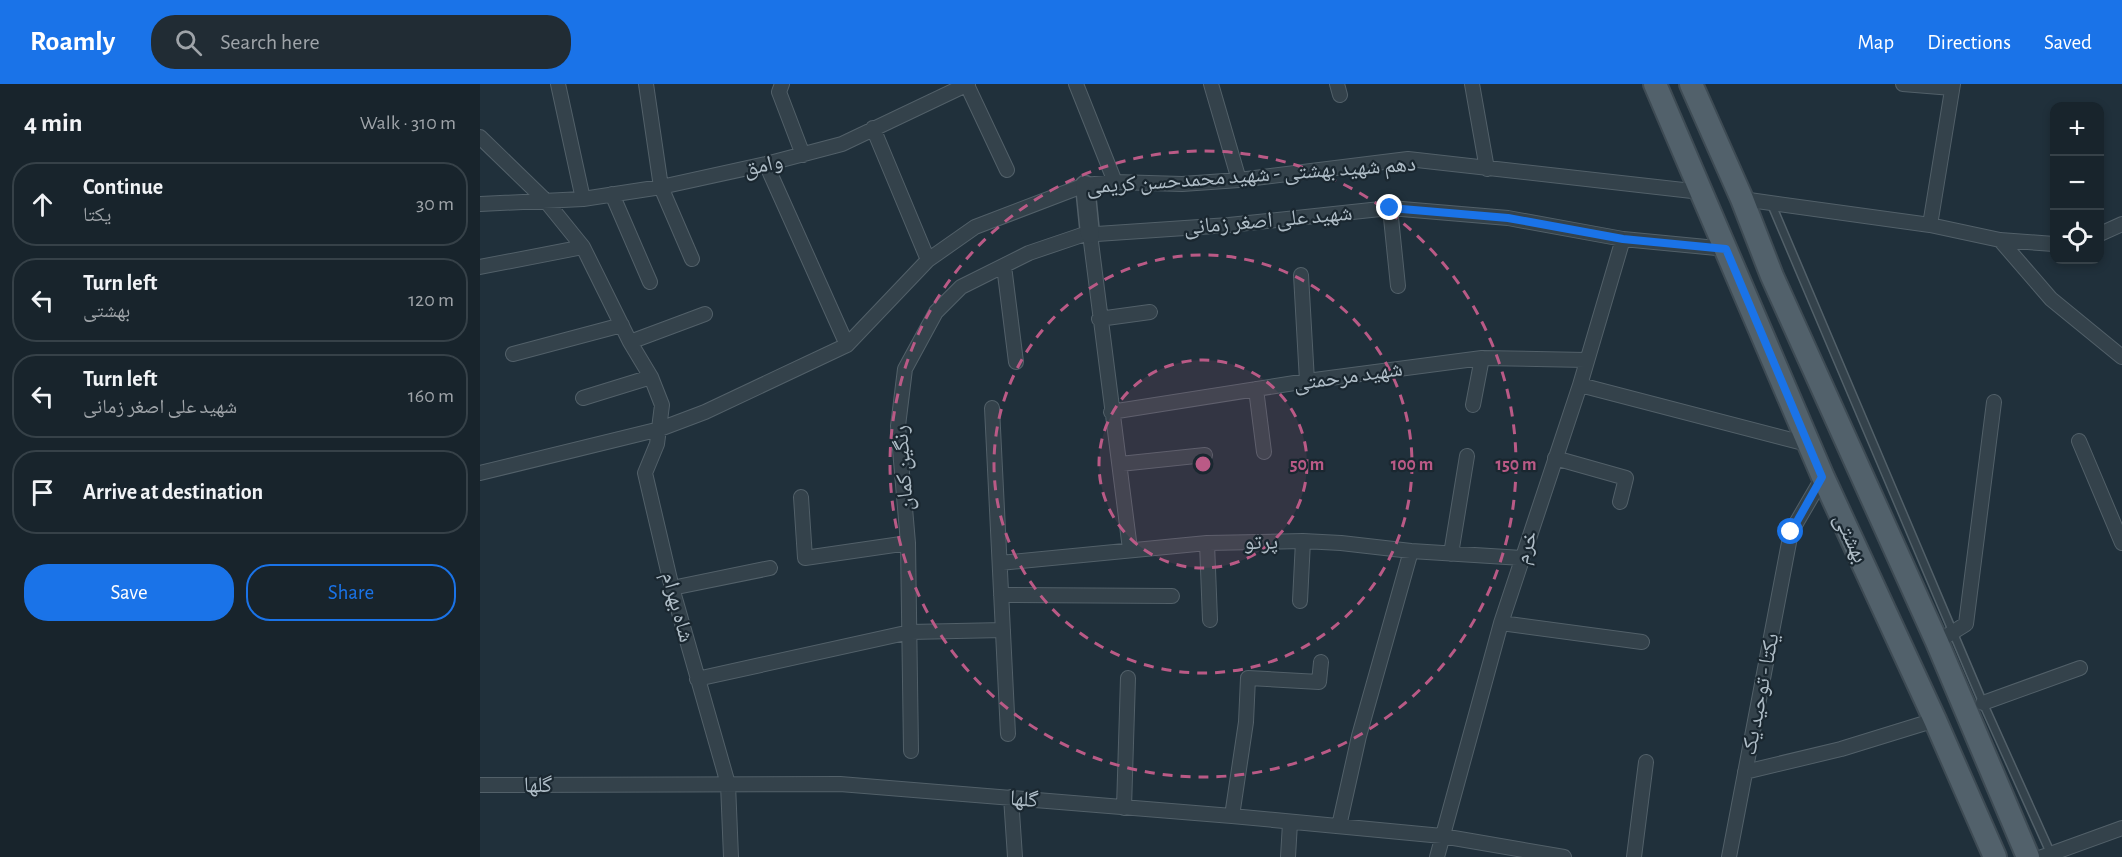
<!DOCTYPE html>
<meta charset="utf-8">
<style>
body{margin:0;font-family:"Alegreya Sans","Noto Naskh Arabic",sans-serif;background:#212c34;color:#f1f3f6}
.controls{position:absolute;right:18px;top:18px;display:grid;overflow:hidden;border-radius:12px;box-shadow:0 3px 9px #0003}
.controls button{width:54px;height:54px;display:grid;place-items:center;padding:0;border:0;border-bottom:2px solid #364148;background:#18242c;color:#f1f3f6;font:30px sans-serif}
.stop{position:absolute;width:18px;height:18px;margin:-14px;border:4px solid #1a73e8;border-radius:50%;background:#fff}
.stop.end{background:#1a73e8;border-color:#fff;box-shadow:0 2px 6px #0008}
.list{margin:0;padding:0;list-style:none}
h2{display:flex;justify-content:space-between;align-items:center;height:78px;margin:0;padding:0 24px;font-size:26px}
h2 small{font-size:20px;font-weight:400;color:#9fa4a9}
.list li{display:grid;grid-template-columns:39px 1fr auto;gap:18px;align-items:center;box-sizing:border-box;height:84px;margin:0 12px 12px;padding:0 12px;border:2px solid #364148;border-radius:24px}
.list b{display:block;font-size:22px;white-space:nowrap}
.list p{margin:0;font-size:20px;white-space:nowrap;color:#9fa4a9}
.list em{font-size:20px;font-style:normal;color:#9fa4a9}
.actions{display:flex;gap:12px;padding:18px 24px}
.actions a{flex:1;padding:14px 0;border:2px solid #1a73e8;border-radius:24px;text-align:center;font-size:21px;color:#1a73e8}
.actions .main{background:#1a73e8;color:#fff}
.icon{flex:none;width:33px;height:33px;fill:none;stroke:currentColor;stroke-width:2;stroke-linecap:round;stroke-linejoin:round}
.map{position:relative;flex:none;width:1642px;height:773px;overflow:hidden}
header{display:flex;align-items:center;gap:36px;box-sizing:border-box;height:84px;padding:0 30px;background:#1a73e8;color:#fff}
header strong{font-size:28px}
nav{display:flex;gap:33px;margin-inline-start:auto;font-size:21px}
.search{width:420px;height:54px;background:#212c34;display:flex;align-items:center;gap:15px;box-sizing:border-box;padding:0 21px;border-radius:24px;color:#9fa4a9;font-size:22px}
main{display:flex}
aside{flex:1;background:#18242c}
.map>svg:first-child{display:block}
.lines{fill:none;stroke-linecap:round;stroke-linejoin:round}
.service-casing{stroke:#526069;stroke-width:10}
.minor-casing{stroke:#526069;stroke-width:16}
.tertiary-casing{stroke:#526069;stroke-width:21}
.primary-casing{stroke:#3e4b54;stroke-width:26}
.service{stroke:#34424b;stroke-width:7}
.minor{stroke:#34424b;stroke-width:14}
.tertiary{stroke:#34424b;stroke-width:18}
.primary{stroke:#52616b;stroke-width:22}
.route{stroke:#1a73e8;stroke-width:8}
.ring{fill:none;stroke:#ba5a86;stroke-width:3;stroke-dasharray:10 8}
.labels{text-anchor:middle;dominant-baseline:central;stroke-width:4.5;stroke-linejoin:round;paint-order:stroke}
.street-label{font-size:22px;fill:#afbdc7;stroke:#1a2730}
.centre{fill:#ba5a86;stroke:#1a2730;stroke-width:3}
.ring-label{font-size:18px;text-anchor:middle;font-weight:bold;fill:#ba5a86;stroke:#1a2730;stroke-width:4.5;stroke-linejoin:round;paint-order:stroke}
</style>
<header>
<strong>Roamly</strong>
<div class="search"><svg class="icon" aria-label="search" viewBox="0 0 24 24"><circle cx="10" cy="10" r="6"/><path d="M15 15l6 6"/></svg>Search here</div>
<nav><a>Map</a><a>Directions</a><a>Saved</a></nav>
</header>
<main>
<aside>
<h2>4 min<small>Walk · 310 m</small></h2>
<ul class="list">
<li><svg class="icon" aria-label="ahead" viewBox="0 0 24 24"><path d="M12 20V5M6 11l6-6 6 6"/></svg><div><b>Continue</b><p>یکتا</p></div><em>30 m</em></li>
<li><svg class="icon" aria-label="left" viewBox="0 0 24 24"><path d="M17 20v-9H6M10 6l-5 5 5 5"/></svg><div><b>Turn left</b><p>بهشتی</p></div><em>120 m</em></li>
<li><svg class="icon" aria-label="left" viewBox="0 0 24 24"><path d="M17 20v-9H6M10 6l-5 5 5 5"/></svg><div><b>Turn left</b><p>شهید علی اصغر زمانی</p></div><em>160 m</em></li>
<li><svg class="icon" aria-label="arrive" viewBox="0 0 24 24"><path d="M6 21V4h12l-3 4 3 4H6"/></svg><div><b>Arrive at destination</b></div></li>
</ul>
<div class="actions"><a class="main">Save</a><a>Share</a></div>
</aside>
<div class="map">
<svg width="1642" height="773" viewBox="0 0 1642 773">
<rect width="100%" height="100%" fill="#20303b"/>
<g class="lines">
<defs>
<path id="service" d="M1291,119L1503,619L1571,770"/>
<path id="minor" d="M78,0L103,115
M166,0L181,103L212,175
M302,0L299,8L323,71
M596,0L635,98
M731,0L759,96
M857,0L860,11
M992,0L1007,85
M1423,0L1472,4
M487,1L527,86
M393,44L448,176
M0,53L65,116L103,163L150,258L171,293L182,321L177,360L165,389L192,504L248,700L251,773
M286,80L367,261
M132,110L170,198
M1262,115L1450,141L1520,156L1574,160
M0,120L103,115L181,103L286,80L362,60L488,0
M910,124L918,202
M1450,141L1473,0
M610,150L650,465
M1620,150L1642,140
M1520,156L1571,215L1642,273
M524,182L536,278
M0,183L103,163
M821,191L827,297
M619,235L670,228
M150,258L225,230
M33,270L142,241
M1100,301L1331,361
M776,305L784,368
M103,314L171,293
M993,321L1002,274
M512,324L528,650
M631,328L827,297L1002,274L1106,276
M1599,357L1642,459
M1075,374L1146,394L1140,418
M640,380L725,371
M0,389L180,345L225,328L367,261L448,176L495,143L605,101L635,98L702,100L759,96L928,75L1221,108
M321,413L325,474L428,459
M727,459L730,536
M971,470L987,372
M520,479L727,459L823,457L861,459L931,467L1042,474
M192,504L290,484
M521,511L692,512
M820,517L823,457
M1021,539L1162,558
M1457,558L1486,540L1514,318
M217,595L430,548L523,546
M1503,619L1600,584
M431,667L428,459L418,342L425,285L456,228L481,203L549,169L602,151L749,141L910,124L1028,134L1143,155L1247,165
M1265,688L1361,665L1455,636
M0,701L360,700L752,732L962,752L1084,773
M531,713L535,773
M644,724L648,594
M752,732L766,638L768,594L839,598L841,578
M859,742L879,652L931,467
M808,773L810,739
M957,773L1021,539L1100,301L1143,155
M1154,773L1166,678
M1249,773L1311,448L1343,393
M1562,773L1642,744"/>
<path id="tertiary" d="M605,101L610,150"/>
<path id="primary" d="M1175,0L1343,393L1455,636L1515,773
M1211,0L1262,115L1292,192L1457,558L1548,773"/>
</defs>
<use href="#service" class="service-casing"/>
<use href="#minor" class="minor-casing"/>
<use href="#tertiary" class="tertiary-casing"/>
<use href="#primary" class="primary-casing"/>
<use href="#service" class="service"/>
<use href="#minor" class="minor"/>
<use href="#tertiary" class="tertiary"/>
<use href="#primary" class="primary"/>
</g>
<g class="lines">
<path class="route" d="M910,124L1028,134L1143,155L1246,165L1342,393L1311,448"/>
</g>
<circle cx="723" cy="380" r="104" fill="#ba5a86" fill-opacity=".12"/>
<g class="ring">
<circle cx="723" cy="380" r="104"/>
<circle cx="723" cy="380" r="209"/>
<circle cx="723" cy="380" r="313"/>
</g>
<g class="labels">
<g class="street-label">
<text transform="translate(283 81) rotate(-13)">وامق</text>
<text transform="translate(771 91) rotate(-4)">دهم شهید بهشتی - شهید محمدحسن کریمی</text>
<text transform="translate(788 136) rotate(-5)">شهید علی اصغر زمانی</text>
<text transform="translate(868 292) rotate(-8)">شهید مرحمتی</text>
<text transform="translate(423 384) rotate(-94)">رنگین کمان</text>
<text transform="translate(1371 454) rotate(65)">بهشتی</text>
<text transform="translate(781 458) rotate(-1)">پرتو</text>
<text transform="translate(1046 463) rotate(-72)">خرم</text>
<text transform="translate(198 523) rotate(75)">شاه بهرام</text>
<text transform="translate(1280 610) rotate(-79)">یکتا - توحید یک</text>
<text x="58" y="701">گلها</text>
<text transform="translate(544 715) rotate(5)">گلها</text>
</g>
</g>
<circle cx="723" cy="380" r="9" class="centre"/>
<g class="ring-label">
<text x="827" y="386">50 m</text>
<text x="932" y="386">100 m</text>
<text x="1036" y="386">150 m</text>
</g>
</svg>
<div class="controls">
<button>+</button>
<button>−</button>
<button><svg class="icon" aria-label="locate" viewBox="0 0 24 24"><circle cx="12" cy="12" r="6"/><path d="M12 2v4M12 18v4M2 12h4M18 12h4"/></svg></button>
</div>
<div class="stop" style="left:1311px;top:448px"></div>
<div class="stop end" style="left:910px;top:124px"></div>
</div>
</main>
